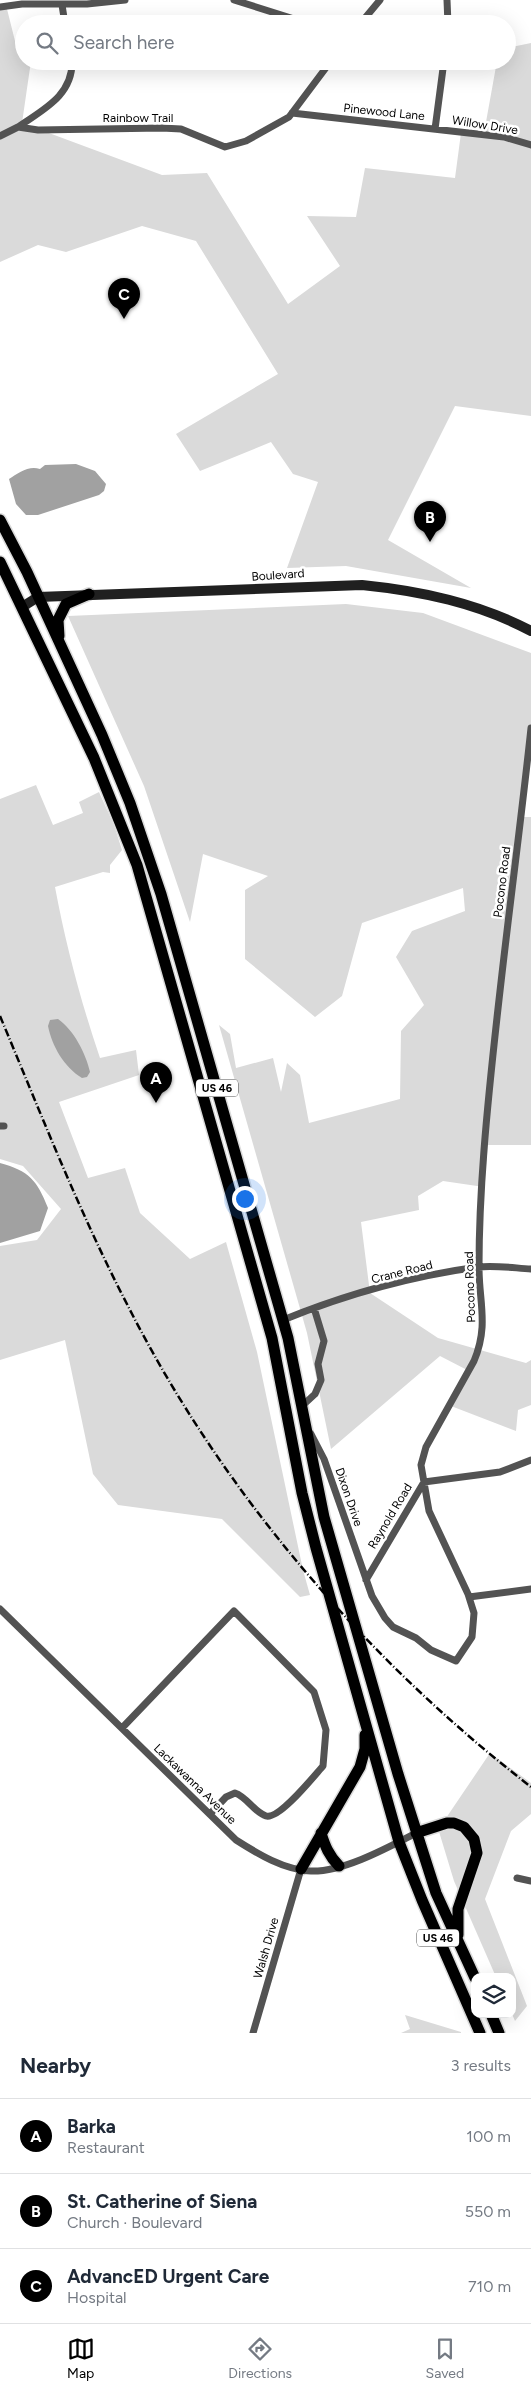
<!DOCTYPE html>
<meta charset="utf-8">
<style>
body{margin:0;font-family:Figtree,sans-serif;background:#f2f2f3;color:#1f2937}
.controls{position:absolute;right:15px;bottom:15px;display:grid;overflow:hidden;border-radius:10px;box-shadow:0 5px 20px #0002}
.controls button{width:45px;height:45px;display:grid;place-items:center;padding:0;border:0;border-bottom:1px solid #e0e1e3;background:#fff;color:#1f2937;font:25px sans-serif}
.you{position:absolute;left:244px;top:1198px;width:18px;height:18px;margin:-12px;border:4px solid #fff;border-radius:50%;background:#1a73e8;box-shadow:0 0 0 8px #1a73e833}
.badge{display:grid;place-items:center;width:32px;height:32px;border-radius:50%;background:#000;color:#fff;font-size:16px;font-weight:700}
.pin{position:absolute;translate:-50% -41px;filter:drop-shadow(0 1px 2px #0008)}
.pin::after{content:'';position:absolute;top:26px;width:18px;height:15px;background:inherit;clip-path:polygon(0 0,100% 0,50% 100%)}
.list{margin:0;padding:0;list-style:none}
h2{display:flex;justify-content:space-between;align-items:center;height:65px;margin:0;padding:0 20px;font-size:21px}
h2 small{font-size:16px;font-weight:400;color:#747a83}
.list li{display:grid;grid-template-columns:32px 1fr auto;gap:15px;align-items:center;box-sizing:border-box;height:75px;padding:0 20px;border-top:1px solid #e0e1e3}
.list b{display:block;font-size:19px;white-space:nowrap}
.list p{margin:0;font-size:16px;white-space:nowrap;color:#747a83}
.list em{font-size:16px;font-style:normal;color:#747a83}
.icon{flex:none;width:28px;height:28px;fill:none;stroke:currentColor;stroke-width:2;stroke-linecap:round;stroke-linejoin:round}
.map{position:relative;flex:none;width:531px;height:2033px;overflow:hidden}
.search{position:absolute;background:#fff;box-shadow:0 5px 20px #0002;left:15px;right:15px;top:15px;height:55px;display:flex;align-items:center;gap:12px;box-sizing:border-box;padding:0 18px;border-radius:28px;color:#747a83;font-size:19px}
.sheet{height:290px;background:#fff}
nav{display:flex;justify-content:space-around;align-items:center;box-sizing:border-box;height:70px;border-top:1px solid #e0e1e3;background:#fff;font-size:14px;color:#747a83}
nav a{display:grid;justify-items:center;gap:2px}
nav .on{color:#000}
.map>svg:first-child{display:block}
.green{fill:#dadada}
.water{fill:#a1a1a1}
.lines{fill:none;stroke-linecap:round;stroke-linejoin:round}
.trunk-casing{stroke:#dbdbdb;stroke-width:14}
.minor{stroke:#535353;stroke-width:7}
.secondary{stroke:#202020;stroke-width:10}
.trunk{stroke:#000;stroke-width:11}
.rail{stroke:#000;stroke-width:2.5;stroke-dasharray:8 2.5 1 2.5;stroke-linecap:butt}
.labels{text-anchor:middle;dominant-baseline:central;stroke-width:5;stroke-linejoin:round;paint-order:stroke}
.shield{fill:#fff;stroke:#4c4c4c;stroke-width:1}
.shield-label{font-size:11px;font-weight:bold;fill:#000}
.street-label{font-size:12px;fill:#000;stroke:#fff}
</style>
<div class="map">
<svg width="531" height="2033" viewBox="0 0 531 2033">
<rect width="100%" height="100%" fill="#fff"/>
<path class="green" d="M6,5L17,49L24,52V61H31L22,123L162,175L207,173L288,304L340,266L307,216L356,217L365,168L455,178L461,133H484L497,61H507V48L531,43V416L455,406L388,540L471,588L346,566L287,568L318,482L293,474L271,442L200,471L176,434L278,374L196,241L142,226L66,252L38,245L0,262V8Z
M346,604L423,613L531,653V747L524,817H531V1145H488L484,1187L443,1181L418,1196L419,1210L361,1222L370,1293L438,1338L526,1363L531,1360V1405L518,1410L516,1431L451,1406L471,1372L440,1356L331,1449L307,1333L219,1025L230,1034L236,1068L273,1058L281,1092L287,1063L300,1075L309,1123L400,1099L401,1031L424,1005L396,957L412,931L465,911L463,888L362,923L342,996L315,1017L245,959V890L268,876L203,854L190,922L144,786L68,616Z
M36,785L53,825L83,813L79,802L99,792L114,825L122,850L110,865V873L103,872L55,887C66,946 81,1002 100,1058L136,1050L139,1075L59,1102L88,1178L125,1168L140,1213L190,1259L226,1242L257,1352L303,1570L310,1595L300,1597L222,1519L118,1505L93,1474L65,1340L0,1360V1246L37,1240L61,1209L23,1166L0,1159V799Z
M490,1753L531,1783V1814L511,1831L485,1899L527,2006L515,2021L512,2014V1977H496L454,1881L437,1825L442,1824Z
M405,2015L461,2032V2033H401L410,2029Z"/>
<path class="water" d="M76,464L95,471L106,484L104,491L99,495L38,515H26L16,504L9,479C18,473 29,465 40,469L45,465Z
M58,1019C74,1030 86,1054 90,1072L87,1077L82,1078C64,1067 52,1046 48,1026L50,1020Z
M0,1163C29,1171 37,1180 48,1208L40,1231L0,1243Z"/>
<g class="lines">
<defs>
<path id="trunk" d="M0,520L27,572L102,735L130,803L161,894L288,1338L324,1517L398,1774L436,1893L475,1978
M0,562L94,758L137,865L272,1338L302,1493L316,1548L399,1842L422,1900L480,2033
M59,636L58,620L66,604L89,594
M321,1833C325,1846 329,1856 339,1866
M416,1833L447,1823H454L464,1827L474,1839L477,1853L458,1909V1935
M301,1869L360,1767L365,1749V1735
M491,2014L499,2033"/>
</defs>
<use href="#trunk" class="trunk-casing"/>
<path class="minor" d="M234,0L310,24
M447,0L448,24
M62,5L65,24
M0,7L22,4H87L125,0
M360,24L380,0
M292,113L504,137L531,145
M18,127C42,110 73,96 72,61
M435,129L444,61
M0,136L18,127L38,130L162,128L181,129L225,147L246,141L289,117L331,61
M0,1126H4
M283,1320C344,1295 412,1276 478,1267C495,1265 514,1268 531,1269
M302,1406L315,1394L321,1380L318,1364L324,1341L314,1308
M311,1434L324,1459L372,1596L385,1618L393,1627L416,1638L431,1650L456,1661L472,1637L474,1613L468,1594L429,1511L421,1465L426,1447L474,1361C489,1325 479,1303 479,1267C479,1228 481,1189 484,1150C495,1009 516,869 531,728
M366,1580L424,1482L500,1472L531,1460
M469,1597L531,1589
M0,1609L236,1840C258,1854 284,1870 311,1871C343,1872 387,1848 416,1833
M122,1728L234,1611L314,1692L326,1730L323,1766C314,1776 279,1820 266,1816C254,1812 247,1797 235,1793L226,1797L210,1814
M517,1878L531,1881
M253,2033L301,1869"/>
<path class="secondary" d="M22,607L38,597L362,585C421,591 478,603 531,631"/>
<use href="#trunk" class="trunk"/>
<path class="rail" d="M0,1016C41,1114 80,1214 129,1308C224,1495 366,1659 531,1787"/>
</g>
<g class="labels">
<g class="shield">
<rect x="196" y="1079.5" width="42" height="17" rx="4"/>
<rect x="417" y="1929.5" width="42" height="17" rx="4"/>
</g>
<g class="shield-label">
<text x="217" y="1088">US 46</text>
<text x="438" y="1938">US 46</text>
</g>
<g class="street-label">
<text transform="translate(384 112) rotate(6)">Pinewood Lane</text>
<text x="138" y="118">Rainbow Trail</text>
<text transform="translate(485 125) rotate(9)">Willow Drive</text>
<text transform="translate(278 575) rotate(-4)">Boulevard</text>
<text transform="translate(502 882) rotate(-83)">Pocono Road</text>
<text transform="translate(402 1272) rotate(-14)">Crane Road</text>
<text transform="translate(470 1287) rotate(-92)">Pocono Road</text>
<text transform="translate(349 1497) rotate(71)">Dixon Drive</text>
<text transform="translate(390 1516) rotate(-59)">Raynold Road</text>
<text transform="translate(195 1784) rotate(44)">Lackawanna Avenue</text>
<text transform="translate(266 1948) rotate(-74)">Walsh Drive</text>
</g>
</g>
</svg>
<div class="controls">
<button><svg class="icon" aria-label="layers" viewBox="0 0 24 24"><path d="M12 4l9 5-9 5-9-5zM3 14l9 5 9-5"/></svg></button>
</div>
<div class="you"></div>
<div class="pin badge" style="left:156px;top:1103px">A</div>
<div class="pin badge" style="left:430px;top:542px">B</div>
<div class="pin badge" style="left:124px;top:319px">C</div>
<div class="search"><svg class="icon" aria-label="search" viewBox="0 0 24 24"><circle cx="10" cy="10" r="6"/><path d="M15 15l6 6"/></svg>Search here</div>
</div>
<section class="sheet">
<h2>Nearby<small>3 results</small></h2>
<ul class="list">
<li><span class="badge">A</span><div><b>Barka</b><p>Restaurant</p></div><em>100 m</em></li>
<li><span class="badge">B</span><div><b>St. Catherine of Siena</b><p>Church · Boulevard</p></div><em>550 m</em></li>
<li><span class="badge">C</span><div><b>AdvancED Urgent Care</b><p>Hospital</p></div><em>710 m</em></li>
</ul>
</section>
<nav>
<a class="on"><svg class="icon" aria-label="map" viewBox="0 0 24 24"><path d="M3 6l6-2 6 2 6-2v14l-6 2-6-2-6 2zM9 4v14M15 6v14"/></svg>Map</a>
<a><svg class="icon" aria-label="directions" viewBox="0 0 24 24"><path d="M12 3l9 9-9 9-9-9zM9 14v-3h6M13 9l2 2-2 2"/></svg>Directions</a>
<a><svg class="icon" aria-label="saved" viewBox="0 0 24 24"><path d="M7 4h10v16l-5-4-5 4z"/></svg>Saved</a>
</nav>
